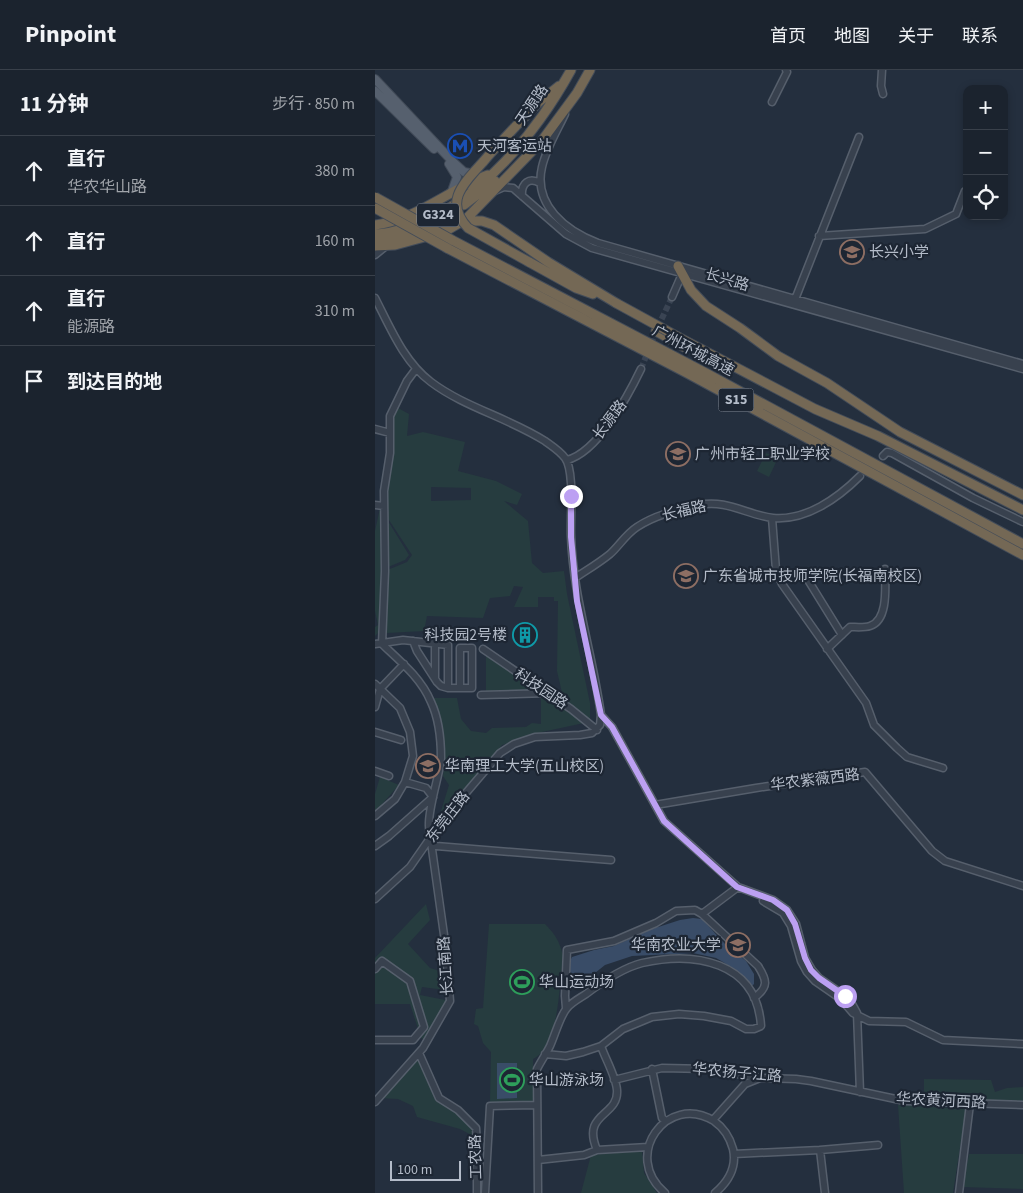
<!DOCTYPE html>
<html lang="zh">
<meta charset="utf-8">
<style>
body{margin:0;font-family:"Source Sans 3","Noto Sans SC",sans-serif;background:#242b36;color:#f1f3f6}
.controls{position:absolute;right:15px;top:15px;display:grid;overflow:hidden;border-radius:10px;box-shadow:0 2px 8px #0003}
.controls button{width:45px;height:45px;display:grid;place-items:center;padding:0;border:0;border-bottom:1px solid #39404a;background:#1b232e;color:#f1f3f6;font:25px sans-serif}
.scale{position:absolute;left:15px;bottom:12px;width:71px;box-sizing:border-box;padding-left:5px;border:2px solid #b4bcc9;border-top:0;font-size:14px;line-height:18px;white-space:nowrap;color:#b4bcc9;-webkit-text-stroke:4px #1d2633;paint-order:stroke}
.stop{position:absolute;width:15px;height:15px;margin:-11px;border:4px solid #bca0f2;border-radius:50%;background:#fff}
.stop.end{background:#bca0f2;border-color:#fff;box-shadow:0 1px 5px #0008}
.list{margin:0;padding:0;list-style:none}
h2{display:flex;justify-content:space-between;align-items:center;height:65px;margin:0;padding:0 20px;font-size:21px}
h2 small{font-size:16px;font-weight:400;color:#a0a4aa}
.list li{display:grid;grid-template-columns:32px 1fr auto;gap:15px;align-items:center;box-sizing:border-box;height:70px;padding:0 20px;border-top:1px solid #39404a}
.list b{display:block;font-size:19px;white-space:nowrap}
.list p{margin:0;font-size:16px;white-space:nowrap;color:#a0a4aa}
.list em{font-size:16px;font-style:normal;color:#a0a4aa}
.icon{flex:none;width:28px;height:28px;fill:none;stroke:currentColor;stroke-width:2;stroke-linecap:round;stroke-linejoin:round}
.map{position:relative;flex:none;width:648px;height:1123px;overflow:hidden}
header{display:flex;align-items:center;gap:30px;box-sizing:border-box;height:70px;padding:0 25px;background:#1b232e;border-bottom:1px solid #39404a}
header strong{font-size:24px}
nav{display:flex;gap:28px;margin-inline-start:auto;font-size:18px}
main{display:flex}
aside{flex:1;background:#1b232e}
.map>svg:first-child{display:block}
.green{fill:#263c3f;fill-rule:evenodd}
.water{fill:#394c67}
.lines{fill:none;stroke-linecap:round;stroke-linejoin:round}
.minor-tunnel{stroke:#3a4453;stroke-width:6;stroke-dasharray:6 3;stroke-linecap:butt}
.minor-casing{stroke:#565f6c;stroke-width:9}
.major-casing{stroke:#414a57;stroke-width:10}
.highway-casing{stroke:#434c59;stroke-width:11}
.minor{stroke:#38414e;stroke-width:6}
.major{stroke:#56606e;stroke-width:8}
.highway{stroke:#746855;stroke-width:9}
.highway-bridge-casing{stroke:#434c59;stroke-width:11;stroke-linecap:butt}
.highway-bridge{stroke:#746855;stroke-width:9}
.route{stroke:#bca0f2;stroke-width:6}
.labels{text-anchor:middle;dominant-baseline:central;stroke-width:4.5;stroke-linejoin:round;paint-order:stroke}
.shield{fill:#1d2633;stroke:#878f9c;stroke-width:1}
.shield-label{font-size:14px;font-weight:bold;fill:#b4bcc9}
.street-label{font-size:15px;fill:#b4bcc9;stroke:#1d2633}
.poi-label{font-size:15px;fill:#b4bcc9;stroke:#1d2633;text-anchor:start}
</style>
<header>
<strong>Pinpoint</strong>
<nav><a>首页</a><a>地图</a><a>关于</a><a>联系</a></nav>
</header>
<main>
<aside>
<h2>11 分钟<small>步行 · 850 m</small></h2>
<ul class="list">
<li><svg class="icon" aria-label="ahead" viewBox="0 0 24 24"><path d="M12 20V5M6 11l6-6 6 6"/></svg><div><b>直行</b><p>华农华山路</p></div><em>380 m</em></li>
<li><svg class="icon" aria-label="ahead" viewBox="0 0 24 24"><path d="M12 20V5M6 11l6-6 6 6"/></svg><div><b>直行</b></div><em>160 m</em></li>
<li><svg class="icon" aria-label="ahead" viewBox="0 0 24 24"><path d="M12 20V5M6 11l6-6 6 6"/></svg><div><b>直行</b><p>能源路</p></div><em>310 m</em></li>
<li><svg class="icon" aria-label="arrive" viewBox="0 0 24 24"><path d="M6 21V4h12l-3 4 3 4H6"/></svg><div><b>到达目的地</b></div></li>
</ul>
</aside>
<div class="map">
<svg width="648" height="1123" viewBox="0 0 648 1123">
<rect width="100%" height="100%" fill="#242f3e"/>
<path class="green" d="M23,338L34,344L32,366L48,362L90,372L83,401L121,411L147,424L142,435L129,431L153,451L157,493L168,503L189,501L192,524L215,633V656L188,627L182,601L183,531H179V527H163V537H139L148,517L139,516L135,526L115,528L108,548L52,546L49,561L12,563L10,501L32,492L37,485L10,444L15,349ZM56,417L96,418V430L56,431Z
M391,383L403,388L394,407L382,401Z
M5,438L34,485L30,490L13,497L6,560L0,566V557L3,555L0,541V461Z
M111,586L165,621L111,622Z
M173,626L209,653L167,662L127,675L70,748L66,741L74,715L68,706C72,674 67,658 58,628H82L86,649L96,661L111,663L117,658L151,657L157,653L166,654V628Z
M5,707L24,715L0,742V724Z
M51,834L55,850L33,874L55,898L68,902L70,920L47,917L45,925L75,931L52,971L46,968L35,934H0V888Z
M114,854H170C180,864 185,872 188,886C184,914 185,976 158,989V1032H115L116,982L108,973L103,956L99,954L101,939L108,938Z
M44,983L64,1028L101,1058L102,1068L85,1059L42,1047L38,1036L23,1029L4,1028Z
M549,1009L616,1010L620,1022L632,1018L648,1017V1032L549,1030Z
M523,1035L591,1039L578,1123H529Z
M267,1081L269,1103L282,1123H206L216,1085Z
M594,1084H648V1119L587,1117Z"/>
<path class="water" d="M318,848L327,849L350,874L371,891L379,904V914L377,916L373,915L357,898L348,892L341,888L318,883L257,886L230,895L200,919H193L195,891L197,887L219,880L239,876L277,859L305,850Z
M122,993H142V1028L122,1029Z"/>
<g class="lines">
<path class="minor-tunnel" d="M266,299L281,261L297,227"/>
<defs>
<path id="minor" d="M507,0L506,16L508,24
M397,32L412,2L411,0
M190,44C182,61 171,79 167,97C158,135 191,161 223,173L648,294
M120,121L129,117L138,118L191,164L217,178L648,299
M147,126C146,113 154,107 165,113
M444,166L550,159L581,144L590,121
M0,185L11,176
M297,227L307,204
M0,228C15,257 29,292 56,312C89,337 134,348 170,371C177,376 185,381 190,388C200,401 195,449 196,466C198,527 218,585 226,645L225,655L217,663L205,665L160,667L139,674L125,683L67,751L35,797L0,829
M419,232L484,67
M41,299L32,311L15,346V383L9,421L10,501L7,574C25,591 46,608 56,632C64,649 66,669 66,688C65,709 43,761 61,776L236,790
M0,359L15,363
M508,386L512,382L517,383L598,428L648,452
M192,390C223,382 253,326 266,299
M0,435L9,436
M397,448L401,500L407,514L491,633L499,655L522,678L532,687L568,698
M428,502L467,565
M200,508C212,500 224,493 235,484C244,476 251,464 262,457C280,445 302,440 323,435C353,429 371,445 398,448C431,451 463,428 485,406
M38,571L42,581L62,612L66,616L73,618
M0,574L28,570L73,575V618H97V578H85V618
M60,574V608
M108,579L196,639L222,660
M452,579L475,557C481,557 489,558 495,556C514,550 510,515 510,499
M0,614L25,638L35,662L38,686L30,712L20,729L0,746
M106,625L173,623
M0,637L5,619L29,594
M226,645L237,657L289,751L363,817L398,830L412,840L421,854L430,888L437,900L444,908L470,926L477,934L482,943L485,1022
M0,662L26,670
M0,701L14,706
M280,735L381,718L490,702L557,781L570,791L648,816
M0,776L14,766L58,727L51,718L30,712
M388,831L408,843L416,856L426,891L432,902L440,911L466,929L478,943L494,951L531,952L568,970L648,974
M327,844L363,817
M0,899L7,891L35,911L49,957L38,970H0
M191,938L190,926L192,880L239,871L281,853L301,841L320,840L327,844L383,896C392,910 394,917 379,928
M44,983L64,1028L83,1040L101,1058L102,1074V1123
M277,999L287,1048L291,1051
M239,1010L287,998L333,999L386,1008L421,1009L436,1011L530,1031L648,1035
M0,1032L48,978L75,931L70,872L56,772
M338,1050L370,1014L385,1008
M222,1080C206,1042 244,1047 242,1020C241,1007 230,988 226,976
M445,1080L450,1123
M359,1084L445,1080L503,1075
M163,1090L209,1085L222,1080L273,1077
M110,1123L115,1036L162,1035
M163,1123L162,999C166,991 171,984 175,976C180,965 185,946 192,938C197,932 205,928 211,924C227,912 247,898 267,893C319,881 382,891 386,956L379,959H371L356,951L329,946L304,944L277,947L248,959L226,976L208,982L191,986L170,984
M290,1123C246,1086 292,1022 339,1051C349,1058 355,1068 358,1079C362,1097 353,1112 340,1123
M584,1123L595,1034"/>
<path id="major" d="M0,9L78,92L89,102L100,104
M0,21L59,79
M74,94L82,107L77,121"/>
<path id="highway" d="M140,57L164,32L184,16
M89,135L120,111
M89,151H107L119,155L173,192L241,233
M0,155C41,150 75,119 113,105
M0,164C13,164 25,160 37,156C105,132 162,62 196,0
M77,170L331,303L648,474
M2,172L45,159
M0,176L20,175L57,165L74,159L91,149L166,72L202,23L215,0
M72,178L312,303L648,485
M154,192L201,218L218,224
M303,196L316,220L331,236L365,258L403,286L452,313L525,362L648,425
M281,261L309,277
M305,268L440,339L503,366L648,440"/>
</defs>
<use href="#minor" class="minor-casing"/>
<use href="#major" class="major-casing"/>
<use href="#highway" class="highway-casing"/>
<use href="#minor" class="minor"/>
<use href="#major" class="major"/>
<use href="#highway" class="highway"/>
<defs>
<path id="highway-bridge" d="M140,57C129,69 118,80 108,92C89,113 68,132 93,158L154,192
M0,127L77,170
M0,138L72,178
M241,233L305,268"/>
</defs>
<use href="#highway-bridge" class="highway-bridge-casing"/>
<use href="#highway-bridge" class="highway-bridge"/>
</g>
<g class="lines">
<path class="route" d="M196,426V467L202,531L226,645L237,657L289,751L362,817L398,830L412,840L420,854L430,888L436,900L444,908L470,926"/>
</g>
<defs>
<symbol id="metro-ring" viewBox="-11 -11 22 22"><circle r="9.5" fill="#1d2633" stroke="#1a4fb4" stroke-width="1.5"/><path d="M-5.5 5V-5H-3L0 0L3-5H5.5V5H3V-.5L0 4L-3-.5V5Z" fill="#1a4fb4"/></symbol>
<symbol id="school-ring" viewBox="-11 -11 22 22"><circle r="9.5" fill="#1d2633" stroke="#8d6e63" stroke-width="1.5"/><path d="M0-5L7-2L0 1L-7-2ZM-4 1L0 2.5L4 1V4Q0 6-4 4Z" fill="#8d6e63"/></symbol>
<symbol id="university-ring" viewBox="-11 -11 22 22"><circle r="9.5" fill="#1d2633" stroke="#8d6e63" stroke-width="1.5"/><path d="M0-5L7-2L0 1L-7-2ZM-4 1L0 2.5L4 1V4Q0 6-4 4Z" fill="#8d6e63"/></symbol>
<symbol id="building-ring" viewBox="-11 -11 22 22"><circle r="9.5" fill="#1d2633" stroke="#0f9aa8" stroke-width="1.5"/><path d="M-4-6H4V6H1V3H-1V6H-4ZM-2.5-4.3h1.7v1.8h-1.7ZM.8-4.3h1.7v1.8H.8ZM-2.5-1h1.7V.8h-1.7ZM.8-1h1.7V.8H.8Z" fill="#0f9aa8"/></symbol>
<symbol id="stadium-ring" viewBox="-11 -11 22 22"><circle r="9.5" fill="#1d2633" stroke="#2e9e5b" stroke-width="1.5"/><path d="M0-5a6.5 5 0 1 0 0 10a6.5 5 0 1 0 0-10ZM-3.5-1.8h7v3.6h-7Z" fill="#2e9e5b"/></symbol>
</defs>
<g fill-rule="evenodd">
<use href="#metro-ring" x="71" y="62" width="28" height="28"/>
<use href="#school-ring" x="463" y="168" width="28" height="28"/>
<use href="#university-ring" x="289" y="370" width="28" height="28"/>
<use href="#university-ring" x="297" y="492" width="28" height="28"/>
<use href="#building-ring" x="136" y="551" width="28" height="28"/>
<use href="#university-ring" x="39" y="682" width="28" height="28"/>
<use href="#university-ring" x="349" y="861" width="28" height="28"/>
<use href="#stadium-ring" x="133" y="898" width="28" height="28"/>
<use href="#stadium-ring" x="123" y="996" width="28" height="28"/>
</g>
<g class="labels">
<g class="shield">
<rect x="42" y="133.5" width="42" height="23" rx="4"/>
<rect x="343.5" y="318.5" width="35" height="23" rx="4"/>
</g>
<g class="shield-label">
<text x="63" y="145">G324</text>
<text x="361" y="330">S15</text>
</g>
<g class="street-label">
<text transform="translate(157 35) rotate(-56)">天源路</text>
<text transform="translate(352 210) rotate(16)">长兴路</text>
<text transform="translate(318 281) rotate(28)">广州环城高速</text>
<text transform="translate(235 350) rotate(-53)">长源路</text>
<text transform="translate(309 441) rotate(-13)">长福路</text>
<text transform="translate(166 619) rotate(34)">科技园路</text>
<text transform="translate(440 710) rotate(-7)">华农紫薇西路</text>
<text transform="translate(73 747) rotate(-52)">东莞庄路</text>
<text transform="translate(71 896) rotate(-94)">长江南路</text>
<text transform="translate(362 1003) rotate(5)">华农扬子江路</text>
<text transform="translate(566 1031) rotate(3)">华农黄河西路</text>
<text transform="translate(101 1087) rotate(-92)">工农路</text>
</g>
<g class="poi-label">
<text x="102" y="76">天河客运站</text>
<text x="494" y="182">长兴小学</text>
<text x="320" y="384">广州市轻工职业学校</text>
<text x="328" y="506">广东省城市技师学院(长福南校区)</text>
<text x="132" y="565" text-anchor="end">科技园2号楼</text>
<text x="70" y="696">华南理工大学(五山校区)</text>
<text x="346" y="875" text-anchor="end">华南农业大学</text>
<text x="164" y="912">华山运动场</text>
<text x="154" y="1010">华山游泳场</text>
</g>
</g>
</svg>
<div class="controls">
<button>+</button>
<button>−</button>
<button><svg class="icon" aria-label="locate" viewBox="0 0 24 24"><circle cx="12" cy="12" r="6"/><path d="M12 2v4M12 18v4M2 12h4M18 12h4"/></svg></button>
</div>
<div class="scale">100 m</div>
<div class="stop" style="left:470px;top:926px"></div>
<div class="stop end" style="left:196px;top:426px"></div>
</div>
</main>
